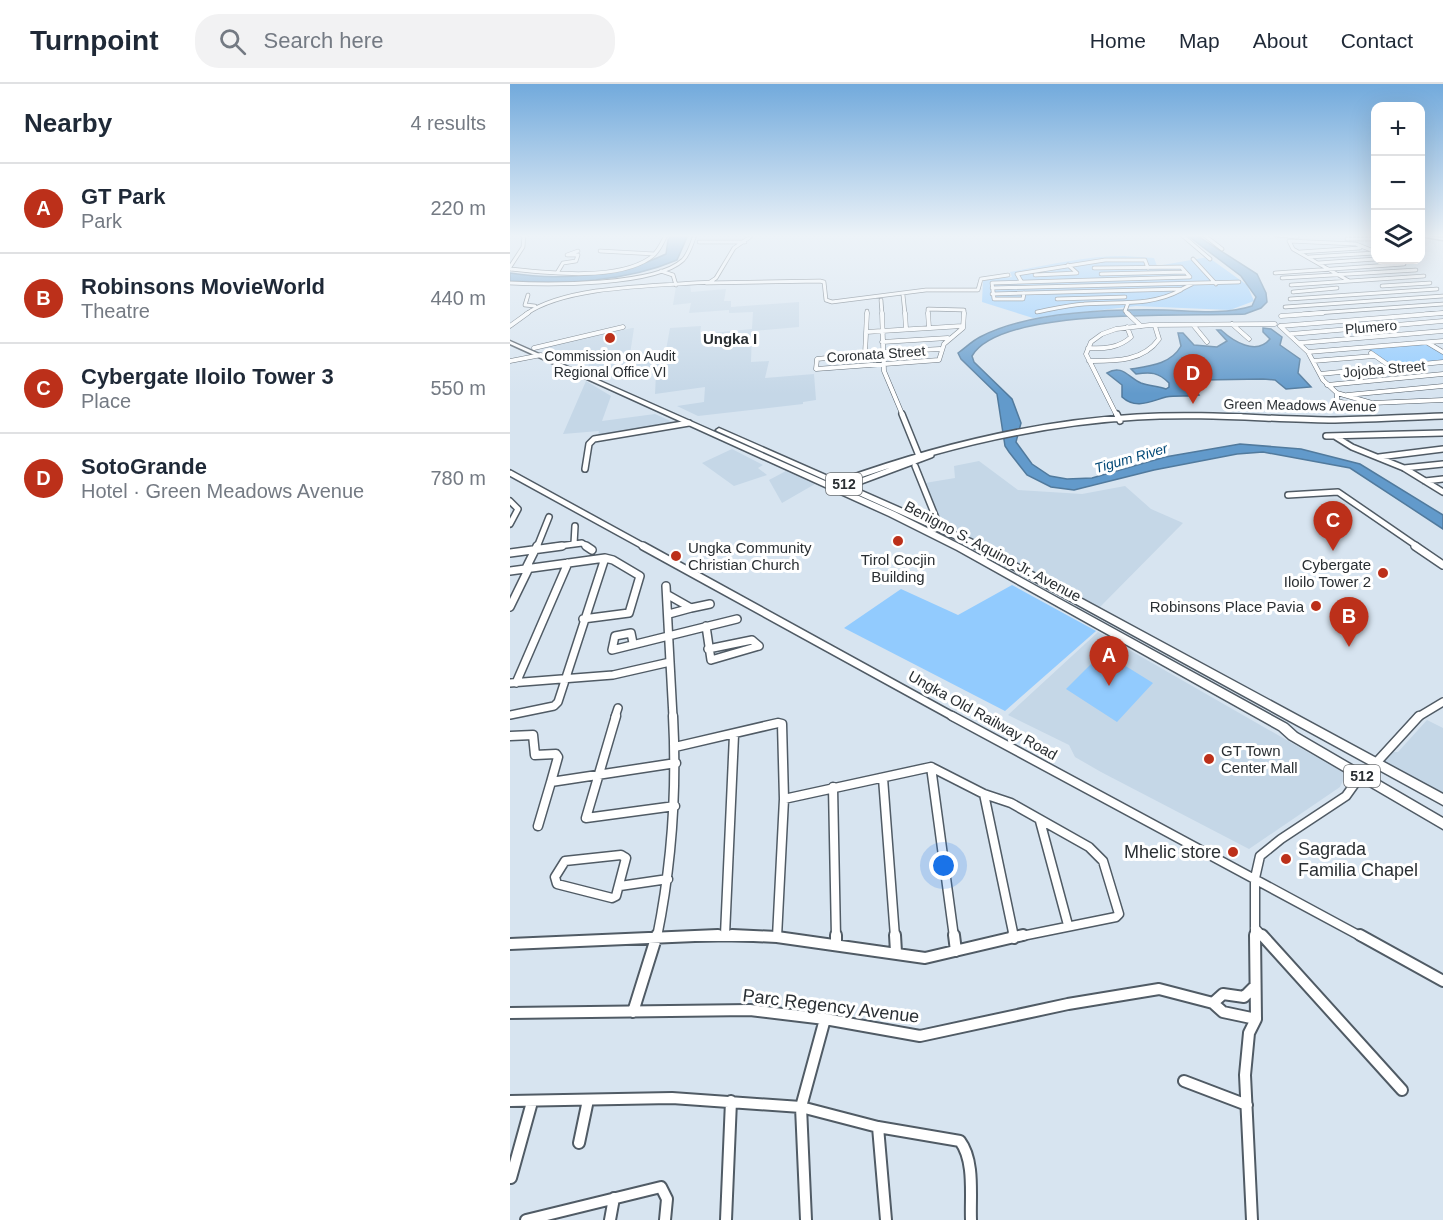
<!DOCTYPE html>
<meta charset="utf-8">
<style>
body{margin:0;font-family:Arial,sans-serif;background:#f2f2f3;color:#1f2937}
.controls{position:absolute;right:18px;top:18px;display:grid;overflow:hidden;border-radius:12px;box-shadow:0 6px 24px #0002}
.controls button{width:54px;height:54px;display:grid;place-items:center;padding:0;border:0;border-bottom:2px solid #e0e1e3;background:#fff;color:#1f2937;font:30px sans-serif}
.you{position:absolute;left:434px;top:782px;width:21px;height:21px;margin:-15px;border:4px solid #fff;border-radius:50%;background:#1a73e8;box-shadow:0 0 0 9px #1a73e833}
.badge{display:grid;place-items:center;width:39px;height:39px;border-radius:50%;background:#bc301a;color:#fff;font-size:20px;font-weight:700}
.pin{position:absolute;translate:-50% -50px;filter:drop-shadow(0 2px 3px #0008)}
.pin::after{content:'';position:absolute;top:32px;width:21px;height:18px;background:inherit;clip-path:polygon(0 0,100% 0,50% 100%)}
.list{margin:0;padding:0;list-style:none}
h2{display:flex;justify-content:space-between;align-items:center;height:78px;margin:0;padding:0 24px;font-size:26px}
h2 small{font-size:20px;font-weight:400;color:#747a83}
.list li{display:grid;grid-template-columns:39px 1fr auto;gap:18px;align-items:center;box-sizing:border-box;height:90px;padding:0 24px;border-top:2px solid #e0e1e3}
.list b{display:block;font-size:22px;white-space:nowrap}
.list p{margin:0;font-size:20px;white-space:nowrap;color:#747a83}
.list em{font-size:20px;font-style:normal;color:#747a83}
.icon{flex:none;width:33px;height:33px;fill:none;stroke:currentColor;stroke-width:2;stroke-linecap:round;stroke-linejoin:round}
.map{position:relative;flex:none;width:933px;height:1136px;overflow:hidden}
header{display:flex;align-items:center;gap:36px;box-sizing:border-box;height:84px;padding:0 30px;background:#fff;border-bottom:2px solid #e0e1e3}
header strong{font-size:28px}
nav{display:flex;gap:33px;margin-inline-start:auto;font-size:21px}
.search{width:420px;height:54px;background:#f2f2f3;display:flex;align-items:center;gap:15px;box-sizing:border-box;padding:0 21px;border-radius:24px;color:#747a83;font-size:22px}
main{display:flex}
aside{flex:1;background:#fff}
.map>svg:first-child{display:block}
.built{fill:#c5d7e7}
.green{fill:#92cbfe}
.water{fill:#629acb;stroke:#517a9d;stroke-width:1.5}
.lines{fill:none;stroke-linecap:round;stroke-linejoin:round}
.minor-far5-casing{stroke:#505b65;stroke-width:4.5}
.minor-far4-casing{stroke:#505b65;stroke-width:5}
.minor-far3-casing{stroke:#505b65;stroke-width:8}
.minor-far2-casing{stroke:#505b65;stroke-width:10}
.minor-far1-casing{stroke:#505b65;stroke-width:11}
.minor-casing{stroke:#505b65;stroke-width:14}
.major-casing{stroke:#505b65;stroke-width:3}
.minor-far5{stroke:#fff;stroke-width:3}
.minor-far4{stroke:#fff;stroke-width:4}
.minor-far3{stroke:#fff;stroke-width:5}
.minor-far2{stroke:#fff;stroke-width:7}
.minor-far1{stroke:#fff;stroke-width:8}
.minor{stroke:#fff;stroke-width:10}
.major{fill:#fff;fill-rule:evenodd}
.poi-dot{fill:#bc301a;stroke:#fff;stroke-width:2}
.labels{text-anchor:middle;dominant-baseline:central;stroke-width:6;stroke-linejoin:round;paint-order:stroke}
.far-street-label{font-size:14px;fill:#2a2f33;stroke:#fff}
.far-poi-label{font-size:14px;fill:#2a2f33;stroke:#fff}
.far-water-label{font-size:14px;font-style:italic;fill:#044a78;stroke:#fff}
.shield{fill:#fff;stroke:#6a6d70;stroke-width:1.5}
.shield-label{font-size:14px;font-weight:bold;fill:#2a2f33}
.far-quarter-label{font-size:15px;font-weight:bold;fill:#2a2f33;stroke:#fff}
.poi-label{font-size:15px;fill:#2a2f33;stroke:#fff;text-anchor:start}
.street-label{font-size:15px;fill:#2a2f33;stroke:#fff}
.near-poi-label{font-size:18px;fill:#2a2f33;stroke:#fff;text-anchor:start}
.near-street-label{font-size:18px;fill:#2a2f33;stroke:#fff}
</style>
<header>
<strong>Turnpoint</strong>
<div class="search"><svg class="icon" aria-label="search" viewBox="0 0 24 24"><circle cx="10" cy="10" r="6"/><path d="M15 15l6 6"/></svg>Search here</div>
<nav><a>Home</a><a>Map</a><a>About</a><a>Contact</a></nav>
</header>
<main>
<aside>
<h2>Nearby<small>4 results</small></h2>
<ul class="list">
<li><span class="badge">A</span><div><b>GT Park</b><p>Park</p></div><em>220 m</em></li>
<li><span class="badge">B</span><div><b>Robinsons MovieWorld</b><p>Theatre</p></div><em>440 m</em></li>
<li><span class="badge">C</span><div><b>Cybergate Iloilo Tower 3</b><p>Place</p></div><em>550 m</em></li>
<li><span class="badge">D</span><div><b>SotoGrande</b><p>Hotel · Green Meadows Avenue</p></div><em>780 m</em></li>
</ul>
</aside>
<div class="map">
<svg width="933" height="1136" viewBox="0 0 933 1136">
<rect width="100%" height="100%" fill="#d7e4f0"/>
<path class="built" d="M180,201L181,208L216,205L214,217H221V223L289,218V243L242,247L241,278L259,277L255,294L304,290L306,316L293,318V320L188,332L167,322L194,318L195,303L145,310L146,290L102,293L78,283L83,268L51,271L33,263L122,244H124L120,270L156,266L160,244L191,242L190,250L242,245L243,228L219,229V226L179,229L181,219L163,221L166,202Z
M76,297L101,312L92,337L145,330L167,340L88,351L89,347L53,350Z
M222,365L253,381L248,384L257,391L224,402L192,379Z
M469,377L508,406L572,410L615,402L641,425L673,439L588,525L512,482L430,441L415,399L445,394L444,382Z
M276,387L305,400L272,419L259,396Z
M588,548L836,690L830,703L739,765L591,688L565,673L559,661L498,631Z
M917,636L933,644V711L871,676L879,668H888Z"/>
<path class="green" d="M614,172L644,174L647,182L698,173L737,201L744,217L720,226L626,222L523,234L472,218L473,196L502,193L500,188C538,181 575,172 614,172Z
M916,259L933,270V277L882,281L857,264Z
M502,501L586,547L495,627L334,544L391,505L448,531Z
M593,568L643,599L607,638L556,605Z"/>
<path class="water" d="M162,151H178L167,176C115,198 56,200 0,197V189C50,197 110,192 156,170L158,156Z
M677,151H686L747,190L756,209L757,218L751,224L735,230C680,233 491,222 462,272L464,278L502,315L511,339L506,358L522,380L540,392L557,395L582,394L655,373L730,360L791,365L850,380L933,431V445L840,384L753,368L727,370L644,386L564,406L541,403L517,391L499,368L495,362L487,310L451,275L448,269C455,264 462,257 470,253C518,228 601,225 655,226C684,227 715,231 742,222L746,213L731,192Z
M753,244L761,245L772,253L770,261L790,275L788,289L801,303L776,305L765,296L753,295L691,296L681,300L689,311C679,313 667,311 656,313C641,317 626,326 612,313V301L597,289C612,280 618,293 631,299C639,302 648,302 656,305L659,303V299C648,288 641,288 626,290L621,285C640,282 661,280 671,262L668,249H673L684,261L707,263L717,257L707,246H711C723,257 746,272 760,255L753,248Z"/>
<g class="lines">
<defs>
<path id="minor-far5" d="M672,151L700,175
M694,151L712,165
M766,151L787,153
M837,155H866
M189,158H235
M90,167L145,170
M790,168L850,164
M799,173L865,169
M683,175L706,200
M808,179L866,175
M0,183L13,163L14,151
M0,185C38,189 107,197 140,174C148,169 152,159 156,151
M151,187L163,191L166,201
M47,189L53,179L66,177L68,171H57L68,167
M765,189L894,180
M591,190L675,188
M525,191L567,189L558,181
M772,194L906,186
M511,197L507,190L595,176H635L638,184
M839,197L783,165L779,157L846,160L866,168
M0,199C38,201 145,202 173,176C179,170 182,159 185,151
M196,199L310,197L314,198L316,216L322,218L416,206H468L471,195L498,191
M781,201L914,192
M872,202L920,199
M482,204L729,198
M783,208L827,204
M514,209L513,215H484L482,199L680,193L671,183L584,184
M482,210L672,205L682,200
M18,211L15,221L25,222
M393,211L395,230
M547,215L615,213
M780,215L927,205
M371,216L372,230
M618,219L615,227L619,230
M775,223L933,212
M527,228C542,225 558,221 574,220C607,217 640,223 671,206
M16,230C57,201 149,202 200,198L206,194L224,164L240,153
M357,230V227
M418,230V225L454,226V230
M793,230L933,220
M915,230L933,229"/>
<path id="minor-far4" d="M357,229L355,270L307,275L306,285L429,276L434,260L453,244L454,229
M372,229L374,287L393,332
M395,229L396,245
M418,229L419,244
M617,229L631,242
M771,232L813,229
M722,240L739,255
M0,242L18,229
M684,242L697,258
M770,242L798,268L813,296L827,309L862,319L933,316
M770,242L933,229
M356,248L452,242
M781,250L933,237
M372,258L438,254
M790,259L933,247
M918,259L933,268
M24,264L113,243
M578,264C594,265 609,264 621,253L617,243
M373,268L430,265
M798,268L933,257
M861,269L881,283
M0,277L31,271
M579,277C604,277 633,278 649,255L645,242
M803,277L864,272
M810,290L933,278
M817,301L933,290
M827,309V317L848,322L852,318
M837,311L933,302
M607,332L576,270L581,258L592,250L606,245L640,241L765,240
M642,332H731"/>
<path id="minor-far3" d="M392,330L409,372
M607,330L610,337
M816,352L933,349
M826,353L842,363L894,384L933,408
M869,373L933,365
M405,382L430,444
M894,384L933,380
M75,385L79,360L84,355L179,339
M0,389L135,463
M915,397L933,395
M330,398C427,363 525,339 627,333C691,329 755,335 819,336C857,336 895,333 933,332
M338,402L421,371
M778,411L828,408L908,463
M0,417L8,425L0,440
M64,460L65,442
M27,463L39,433
M41,463L72,459L78,463"/>
<path id="minor-far2" d="M76,462L82,466
M133,462L444,633
M905,462L933,481
M0,469L52,462
M16,484L27,462
M0,487L95,474L103,476L130,492L119,529L73,535
M156,502L160,578
M158,511L181,524L200,520
M0,523L19,484
M159,530L181,524
M196,542L201,576L249,562
M123,559L121,549L105,552L102,566L227,535
M198,565L242,556L249,562
M0,599L103,591L160,578L163,633
M6,599L58,479
M0,631L44,622L48,618L95,474
M105,633L108,624
M908,633L933,618"/>
<path id="minor-far1" d="M106,632L76,734L165,722
M442,632L852,853
M0,652L23,651L25,671L46,670L48,673L41,698L166,679
M165,663L268,639L272,640L274,715L267,853
M866,679L909,632
M421,683L444,853
M373,694L385,853
M323,703L326,853
M474,710L504,853
M274,715L421,683L474,710L501,719L579,763L593,777L609,830L606,833L507,853
M530,737L558,841
M28,742L41,698
M111,771L116,774L106,812L102,814L47,800L45,793L55,777Z
M110,802L158,795
M745,844L753,853
M215,851L224,651
M147,853C162,779 167,706 163,632
M172,853H261
M745,853V794L750,772L771,755L836,712L851,691"/>
<path id="minor" d="M222,851L267,853L415,874L513,851
M326,851V861
M385,851L386,868
M444,851L446,867
M503,851L504,854
M752,851L892,1006
M850,851L933,897
M0,860L208,851
M703,919L713,910L734,913L745,902
M703,919L713,928L746,935
M123,928L147,851
M0,929L240,926L315,935L410,952L558,920L649,905L703,919
M674,997L737,1021
M0,1017L162,1014L291,1023L368,1043L450,1057C465,1077 460,1112 461,1136
M368,1043L376,1136
M69,1059L78,1016
M1,1094L22,1018
M16,1136L151,1103L157,1115L155,1136
M100,1136L104,1114
M216,1136L221,1017
M296,1136L291,1023L315,935
M742,1136L735,991L739,949L746,935L745,851"/>
<path id="major" d="M910,151L933,154V156L910,152Z
M0,257L385,428L453,462L777,640L787,649L933,734V745L779,655L769,646L447,466L379,432L0,260Z
M209,344L461,455L933,710V721L455,459L207,347L206,346Z"/>
</defs>
<use href="#minor-far5" class="minor-far5-casing"/>
<use href="#minor-far4" class="minor-far4-casing"/>
<use href="#minor-far3" class="minor-far3-casing"/>
<use href="#minor-far2" class="minor-far2-casing"/>
<use href="#minor-far1" class="minor-far1-casing"/>
<use href="#minor" class="minor-casing"/>
<use href="#major" class="major-casing"/>
<use href="#minor-far5" class="minor-far5"/>
<use href="#minor-far4" class="minor-far4"/>
<use href="#minor-far3" class="minor-far3"/>
<use href="#minor-far2" class="minor-far2"/>
<use href="#minor-far1" class="minor-far1"/>
<use href="#minor" class="minor"/>
<use href="#major" class="major"/>
</g>
<linearGradient id="sky" x2="0" y2="1"><stop stop-color="#72aadc"/><stop offset="0.49" stop-color="#edf3f8"/><stop offset="1" stop-color="#edf3f8" stop-opacity="0"/></linearGradient>
<rect width="933" height="310" fill="url(#sky)"/>
<g class="poi-dot">
<circle cx="100" cy="254" r="6"/>
<circle cx="388" cy="457" r="6"/>
<circle cx="166" cy="472" r="6"/>
<circle cx="873" cy="489" r="6"/>
<circle cx="806" cy="522" r="6"/>
<circle cx="699" cy="675" r="6"/>
<circle cx="723" cy="768" r="6"/>
<circle cx="776" cy="775" r="6"/>
</g>
<g class="labels">
<g class="far-street-label">
<text transform="translate(861 243) rotate(-5)">Plumero</text>
<text transform="translate(366 270) rotate(-4)">Coronata Street</text>
<text transform="translate(874 285) rotate(-5)">Jojoba Street</text>
<text transform="translate(790 321) rotate(1)">Green Meadows Avenue</text>
</g>
<g class="far-poi-label">
<text x="100" y="272">Commission on Audit<tspan x="100" dy="16">Regional Office VI</tspan></text>
</g>
<g class="far-water-label">
<text transform="translate(621 374) rotate(-16)">Tigum River</text>
</g>
<g class="shield">
<rect x="316" y="389" width="36" height="22" rx="4.5"/>
<rect x="834" y="681" width="36" height="22" rx="4.5"/>
</g>
<g class="shield-label">
<text x="334" y="400">512</text>
<text x="852" y="692">512</text>
</g>
<g class="far-quarter-label">
<text x="220" y="254">Ungka I</text>
</g>
<g class="poi-label">
<text x="178" y="463">Ungka Community<tspan x="178" dy="17">Christian Church</tspan></text>
<text x="388" y="475" text-anchor="middle">Tirol Cocjin<tspan x="388" dy="17">Building</tspan></text>
<text x="861" y="480" text-anchor="end">Cybergate<tspan x="861" dy="17">Iloilo Tower 2</tspan></text>
<text x="794" y="522" text-anchor="end">Robinsons Place Pavia</text>
<text x="711" y="666">GT Town<tspan x="711" dy="17">Center Mall</tspan></text>
</g>
<g class="street-label">
<text transform="translate(483 467) rotate(28)">Benigno S. Aquino Jr. Avenue</text>
<text transform="translate(473 631) rotate(29)">Ungka Old Railway Road</text>
</g>
<g class="near-poi-label">
<text x="788" y="765">Sagrada<tspan x="788" dy="21">Familia Chapel</tspan></text>
<text x="711" y="768" text-anchor="end">Mhelic store</text>
</g>
<g class="near-street-label">
<text transform="translate(321 922) rotate(7)">Parc Regency Avenue</text>
</g>
</g>
</svg>
<div class="controls">
<button>+</button>
<button>−</button>
<button><svg class="icon" aria-label="layers" viewBox="0 0 24 24"><path d="M12 4l9 5-9 5-9-5zM3 14l9 5 9-5"/></svg></button>
</div>
<div class="you"></div>
<div class="pin badge" style="left:599px;top:602px">A</div>
<div class="pin badge" style="left:839px;top:563px">B</div>
<div class="pin badge" style="left:823px;top:467px">C</div>
<div class="pin badge" style="left:683px;top:320px">D</div>
</div>
</main>
